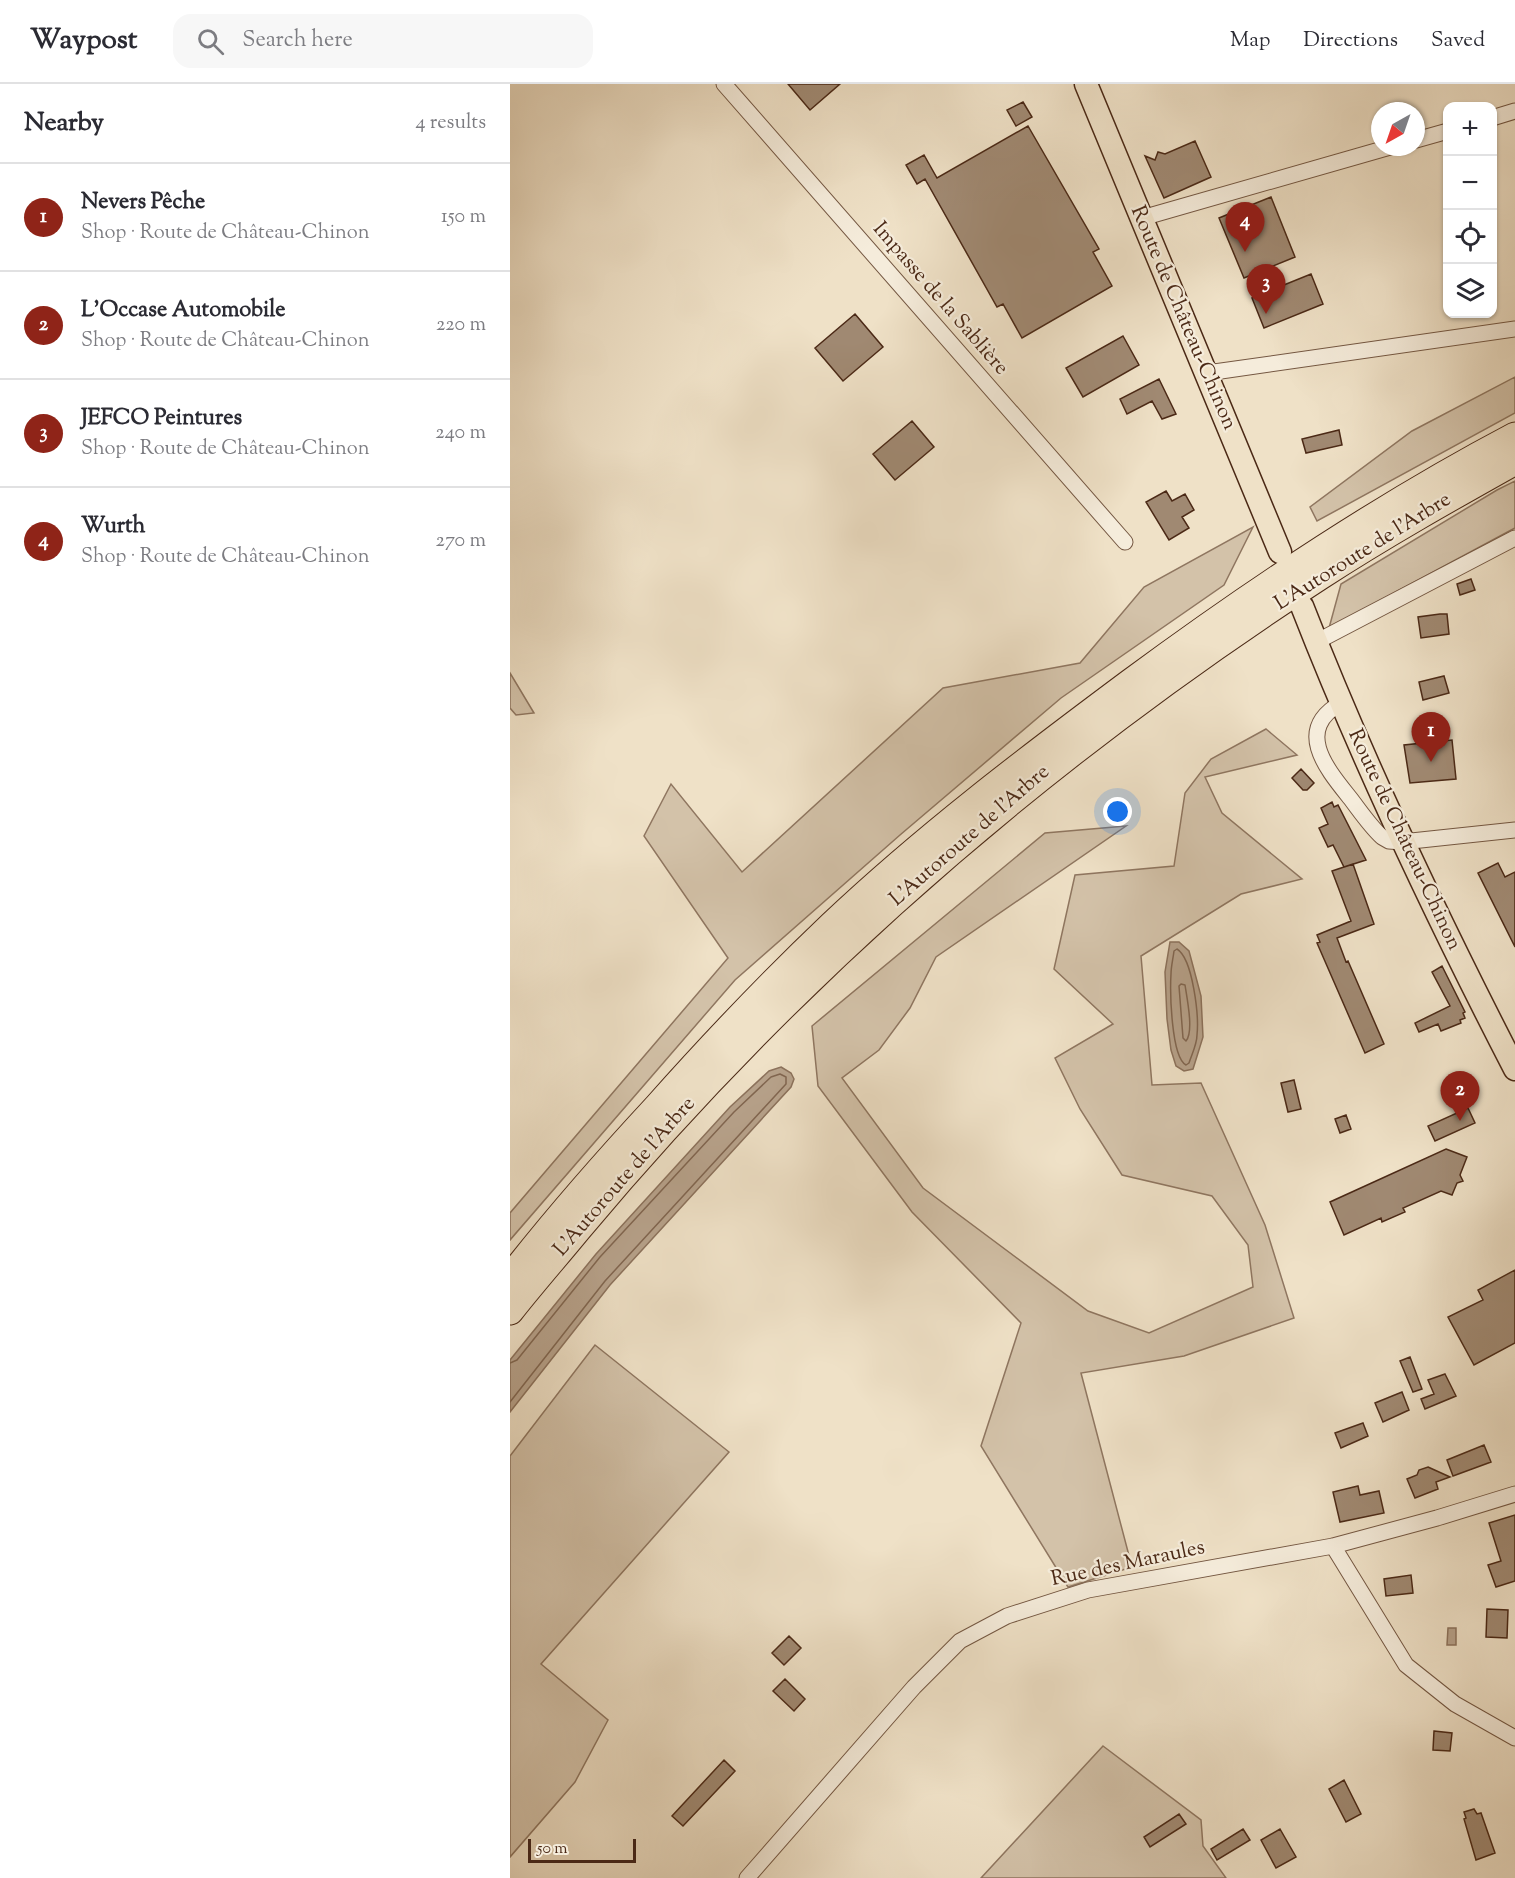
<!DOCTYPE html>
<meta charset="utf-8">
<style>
body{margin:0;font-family:"Sorts Mill Goudy",serif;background:#f7f7f7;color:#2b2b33}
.controls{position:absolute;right:18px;top:18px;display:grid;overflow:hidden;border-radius:12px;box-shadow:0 2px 4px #0004}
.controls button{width:54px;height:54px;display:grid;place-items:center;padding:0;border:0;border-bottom:2px solid #e1e1e2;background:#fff;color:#2b2b33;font:30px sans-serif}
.compass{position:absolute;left:861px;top:18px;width:54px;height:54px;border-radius:50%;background:#fff;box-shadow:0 2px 4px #0004;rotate:220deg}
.scale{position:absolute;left:18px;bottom:15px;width:108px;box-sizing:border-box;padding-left:6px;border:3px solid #4b2916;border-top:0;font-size:16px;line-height:21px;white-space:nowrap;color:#4b2916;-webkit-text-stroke:4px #f5ecdb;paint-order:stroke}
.you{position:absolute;left:608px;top:728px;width:21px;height:21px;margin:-15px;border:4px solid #fff;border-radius:50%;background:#1a73e8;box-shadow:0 0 0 9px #1a73e833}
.badge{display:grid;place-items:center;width:39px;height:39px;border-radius:50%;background:#8f2418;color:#fff;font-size:20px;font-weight:700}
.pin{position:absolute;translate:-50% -50px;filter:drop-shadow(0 2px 3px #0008)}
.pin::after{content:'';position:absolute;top:32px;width:21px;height:18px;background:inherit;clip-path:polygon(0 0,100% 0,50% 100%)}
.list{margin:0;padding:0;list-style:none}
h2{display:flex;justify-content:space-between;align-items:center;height:78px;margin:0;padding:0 24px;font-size:26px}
h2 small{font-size:20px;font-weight:400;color:#7c7c81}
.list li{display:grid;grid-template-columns:39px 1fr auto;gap:18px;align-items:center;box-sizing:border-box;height:108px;padding:0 24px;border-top:2px solid #e1e1e2}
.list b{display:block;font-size:22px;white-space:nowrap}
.list p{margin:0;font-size:20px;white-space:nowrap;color:#7c7c81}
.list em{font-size:20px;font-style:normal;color:#7c7c81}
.icon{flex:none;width:33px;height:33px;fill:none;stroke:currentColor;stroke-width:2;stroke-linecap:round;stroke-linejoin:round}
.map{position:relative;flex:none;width:1005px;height:1794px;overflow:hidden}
header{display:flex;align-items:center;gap:36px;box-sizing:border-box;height:84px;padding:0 30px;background:#fff;border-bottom:2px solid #e1e1e2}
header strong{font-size:28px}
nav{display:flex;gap:33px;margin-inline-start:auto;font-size:21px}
.search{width:420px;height:54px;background:#f7f7f7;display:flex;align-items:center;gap:15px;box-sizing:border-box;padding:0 21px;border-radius:18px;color:#7c7c81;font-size:22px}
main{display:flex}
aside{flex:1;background:#fff}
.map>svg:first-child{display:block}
.green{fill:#d3c2a9;stroke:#8f7660;stroke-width:1.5}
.water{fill:#b7a28b;stroke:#8c725c;stroke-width:1.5}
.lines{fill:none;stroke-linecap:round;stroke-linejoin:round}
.shore{stroke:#816650;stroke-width:1.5}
.building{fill:#a08972;stroke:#4b2916;stroke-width:1.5}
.street-casing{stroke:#745742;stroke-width:17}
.primary-casing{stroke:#4b2916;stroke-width:25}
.highway-casing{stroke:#4b2916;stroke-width:29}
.street{stroke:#f5ecdb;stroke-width:15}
.primary{stroke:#efe1c7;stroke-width:22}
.highway{stroke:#efe1c7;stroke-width:27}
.labels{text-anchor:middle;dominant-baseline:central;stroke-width:4.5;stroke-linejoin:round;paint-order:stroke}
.street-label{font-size:21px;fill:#4b2916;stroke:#f5ecdb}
</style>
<header>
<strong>Waypost</strong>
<div class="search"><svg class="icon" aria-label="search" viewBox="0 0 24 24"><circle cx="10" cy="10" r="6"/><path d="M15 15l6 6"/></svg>Search here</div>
<nav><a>Map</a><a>Directions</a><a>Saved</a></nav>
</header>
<main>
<aside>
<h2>Nearby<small>4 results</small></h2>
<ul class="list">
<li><span class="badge">1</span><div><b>Nevers Pêche</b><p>Shop · Route de Château-Chinon</p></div><em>150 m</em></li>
<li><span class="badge">2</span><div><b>L'Occase Automobile</b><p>Shop · Route de Château-Chinon</p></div><em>220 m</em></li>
<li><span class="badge">3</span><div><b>JEFCO Peintures</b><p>Shop · Route de Château-Chinon</p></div><em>240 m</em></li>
<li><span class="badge">4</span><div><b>Wurth</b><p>Shop · Route de Château-Chinon</p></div><em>270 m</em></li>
</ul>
</aside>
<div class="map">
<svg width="1005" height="1794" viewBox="0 0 1005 1794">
<rect width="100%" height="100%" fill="#efe1c7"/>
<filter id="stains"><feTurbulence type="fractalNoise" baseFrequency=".00333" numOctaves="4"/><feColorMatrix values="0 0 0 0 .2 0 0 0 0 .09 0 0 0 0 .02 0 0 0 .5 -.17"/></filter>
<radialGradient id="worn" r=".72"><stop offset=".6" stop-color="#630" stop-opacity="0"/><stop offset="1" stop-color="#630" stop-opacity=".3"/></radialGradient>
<path class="green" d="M1005,293V329L807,437L800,423L902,347Z
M1005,397V444L819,544L831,500L987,406Z
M743,443L714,501L551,614L390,751L225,896L0,1156V1129L218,874L134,752L161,700L232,788L433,604L570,579L634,503Z
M0,589L24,629L6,631L0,624Z
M756,645L787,671L695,693L712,729L792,795L731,810L631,872L642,1001L691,999L755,1141L784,1234L674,1272L571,1289L622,1483L558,1503L471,1362L511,1239L402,1128L308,1002L302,942L535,749L616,742L426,873L400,924L369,966L332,994L413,1104L578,1227L639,1249L743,1203L738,1161L702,1112L612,1091L570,1025L545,974L603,940L544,885L565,791L664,782L675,709L701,675Z
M85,1261L219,1368L31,1580L98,1636L65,1698L0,1773V1372Z
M593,1662L691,1736L693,1762L716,1794H471Z"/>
<path class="water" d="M660,858H669L679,867L691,912L693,953L683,985L674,987L666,982L661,966L657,935L655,888Z
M271,983L281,989L284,995L281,1003L100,1201L0,1328V1276L86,1170L220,1023L259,987Z
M938,1544H946V1561H937Z"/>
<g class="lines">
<path class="shore" d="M667,865C683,875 689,932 687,951C687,960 682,970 679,979L676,981C661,973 660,907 661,890C661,883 663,875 664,867Z
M671,900L675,901C677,914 684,948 676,957L673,954L669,902Z
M0,1279L7,1276L90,1173L224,1028L261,993L270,990L276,993V1000L95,1197L0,1318"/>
</g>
<path class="building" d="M278,0H330L300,26Z
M513,18L522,33L506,42L497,26Z
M518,42L589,165L583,168L602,202L512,254L493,220L487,223L415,95L407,100L396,81L414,71L427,94Z
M685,57L701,93L654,114L635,72L645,76L648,68L655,70Z
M761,113L785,173L734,194L709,134Z
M801,190L813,220L754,244L742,214Z
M345,230L373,263L333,297L305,264Z
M613,252L629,281L573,313L556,284Z
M649,295L666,330L652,335L642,317L617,330L610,315Z
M402,337L424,363L385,396L363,370Z
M829,346L832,361L796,369L792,355Z
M656,407L662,417L675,410L684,426L672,433L679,444L659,456L636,418Z
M961,495L965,506L950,511L947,500Z
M930,530H937L939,550L911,554L908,533Z
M934,592L939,609L913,616L909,598Z
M942,656L946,695L900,699L894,661Z
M791,685L804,699L797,706H793L782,694Z
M822,718L824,723L828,721L856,776L834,783L823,761L818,763L809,744L818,740L811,724Z
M988,779L995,793L1005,788V863L968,789Z
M843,780L864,840L827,854L836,878L838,877L874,960L855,969L807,859L810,858L807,851L841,837L822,787Z
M932,882L955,928L953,929L955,934L950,936L951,939L931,947L928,940L909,948L905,939L940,922L922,888Z
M784,996L791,1025L778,1028L771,999Z
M958,1024L965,1039L925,1057L918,1042Z
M836,1031L841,1045L830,1049L825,1035Z
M936,1065L957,1073L950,1091L953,1097L947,1099L942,1111L931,1107L893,1124L895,1128L872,1138L871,1134L834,1151L820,1118Z
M1005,1186V1259L964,1281L938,1233L973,1216L968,1206Z
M900,1273L912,1305L903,1308L890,1277Z
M935,1290L946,1312L915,1325L911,1315L924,1310L918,1296Z
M892,1308L899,1326L873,1338L865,1319Z
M853,1339L858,1352L831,1364L825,1349Z
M974,1361L981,1378L943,1392L937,1376Z
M918,1383L940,1393L926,1398L928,1405L905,1414L897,1395L907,1391L909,1386Z
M848,1402L850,1411L869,1407L874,1429L830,1438L823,1408Z
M1005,1431V1497L986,1503L978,1481L991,1477L979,1439Z
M901,1491L903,1509L876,1512L874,1495Z
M977,1525L998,1526L997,1554L976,1553Z
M279,1552L291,1564L274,1581L262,1569Z
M275,1595L295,1615L284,1627L263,1607Z
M924,1647L942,1649L940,1667L923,1666Z
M214,1676L225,1687L173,1742L162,1732Z
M834,1696L851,1730L836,1738L819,1705Z
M964,1725L967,1730L971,1729L985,1769L966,1776L954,1735L956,1734L954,1728Z
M669,1730L676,1740L640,1763L634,1753Z
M733,1745L740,1756L707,1776L701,1765Z
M770,1745L786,1773L766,1784L751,1756Z"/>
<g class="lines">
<defs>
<path id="street" d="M214,0L615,458
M982,34L1005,27
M906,56L938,47
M632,134L880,63
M697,289L1005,245
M806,558L1005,454
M831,619C784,646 816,684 840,714C850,727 860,742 872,753L879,757L892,758L1005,746
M823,1462L896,1581L945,1620L1005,1654
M237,1794L404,1603L450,1557L497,1532L578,1506L823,1462L927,1434L1005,1410"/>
<path id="primary" d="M576,0L770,468
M792,522C854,681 927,834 1005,985"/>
<path id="highway" d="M0,1194C46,1135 96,1078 147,1023C203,960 261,899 322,841C415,753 518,675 620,599C743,508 870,423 1005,352
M0,1227C22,1199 45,1173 68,1145C281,890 531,673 810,492C873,451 939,414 1005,377"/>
</defs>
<use href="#street" class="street-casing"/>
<use href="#primary" class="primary-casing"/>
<use href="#highway" class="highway-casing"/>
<use href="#street" class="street"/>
<use href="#primary" class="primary"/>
<use href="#highway" class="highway"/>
</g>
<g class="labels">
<g class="street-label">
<text transform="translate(430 215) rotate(49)">Impasse de la Sablière</text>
<text transform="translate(673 234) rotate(67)">Route de Château-Chinon</text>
<text transform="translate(853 468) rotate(-32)">L'Autoroute de l'Arbre</text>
<text transform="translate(460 752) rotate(-41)">L'Autoroute de l'Arbre</text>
<text transform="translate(894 756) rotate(65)">Route de Château-Chinon</text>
<text transform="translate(115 1093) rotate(-49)">L'Autoroute de l'Arbre</text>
<text transform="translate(618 1480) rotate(-12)">Rue des Maraules</text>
</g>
</g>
<rect width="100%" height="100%" filter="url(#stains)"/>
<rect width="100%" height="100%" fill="url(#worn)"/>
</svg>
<div class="controls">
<button>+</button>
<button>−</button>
<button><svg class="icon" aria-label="locate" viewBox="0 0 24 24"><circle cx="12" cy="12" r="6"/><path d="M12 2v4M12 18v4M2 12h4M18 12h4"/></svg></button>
<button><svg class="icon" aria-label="layers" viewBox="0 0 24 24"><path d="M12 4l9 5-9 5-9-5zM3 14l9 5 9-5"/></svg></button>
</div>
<svg class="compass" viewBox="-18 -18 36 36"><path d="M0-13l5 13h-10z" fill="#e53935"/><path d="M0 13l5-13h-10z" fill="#7c7c81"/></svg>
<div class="scale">50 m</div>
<div class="you"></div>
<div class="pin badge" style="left:921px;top:678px">1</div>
<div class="pin badge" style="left:950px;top:1037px">2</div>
<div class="pin badge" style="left:756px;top:230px">3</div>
<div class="pin badge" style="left:735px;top:168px">4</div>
</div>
</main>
